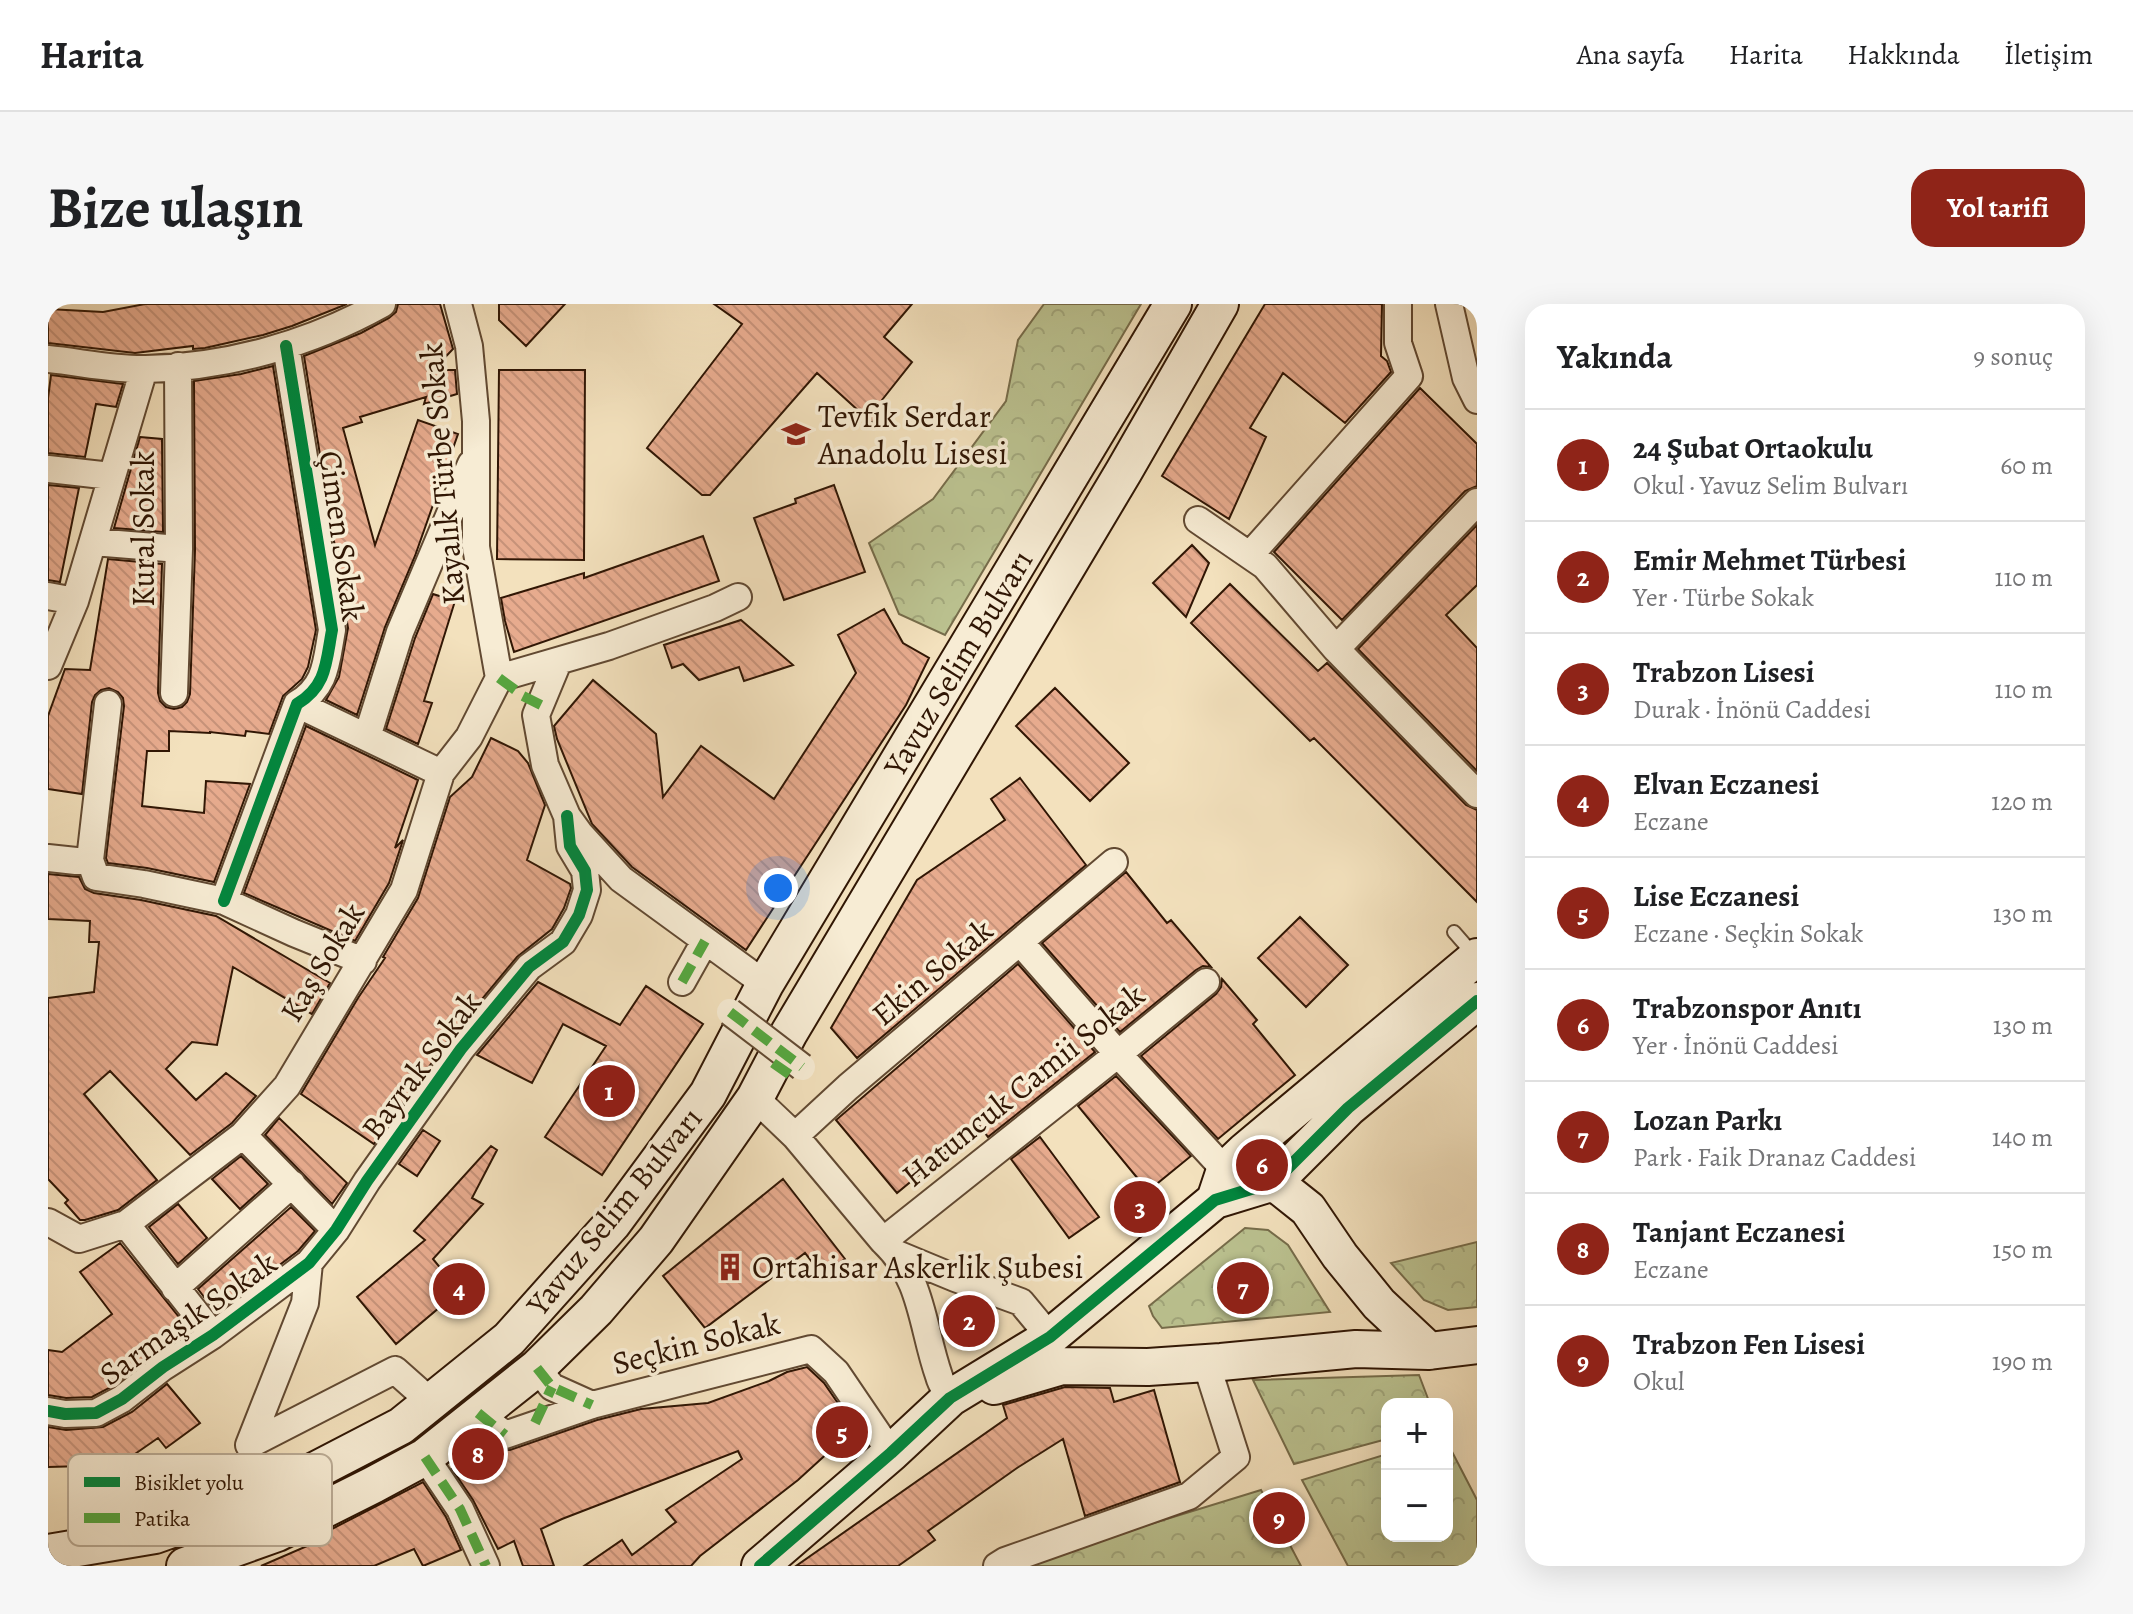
<!DOCTYPE html>
<html lang="tr">
<meta charset="utf-8">
<style>
body{margin:0;font-family:Alegreya,serif;background:#f6f6f6;color:#202124}
.controls{position:absolute;right:24px;bottom:24px;display:grid;overflow:hidden;border-radius:16px;box-shadow:0 8px 32px #0002}
.controls button{width:72px;height:72px;display:grid;place-items:center;padding:0;border:0;border-bottom:2px solid #e0e0e0;background:#fff;color:#202124;font:40px sans-serif}
.you{position:absolute;left:730px;top:584px;width:28px;height:28px;margin:-20px;border:6px solid #fff;border-radius:50%;background:#1a73e8;box-shadow:0 0 0 12px #1a73e833}
.badge{display:grid;place-items:center;width:52px;height:52px;border-radius:50%;background:#8f2418;color:#fff;font-size:26px;font-weight:700}
.pin{position:absolute;translate:-50% -50%;border:4px solid #fff;box-shadow:0 2px 8px #0006}
.list{margin:0;padding:0;list-style:none}
h2{display:flex;justify-content:space-between;align-items:center;height:104px;margin:0;padding:0 32px;font-size:34px}
h2 small{font-size:26px;font-weight:400;color:#757577}
.list li{display:grid;grid-template-columns:52px 1fr auto;gap:24px;align-items:center;box-sizing:border-box;height:112px;padding:0 32px;border-top:2px solid #e0e0e0}
.list b{display:block;font-size:30px;white-space:nowrap}
.list p{margin:0;font-size:26px;white-space:nowrap;color:#757577}
.list em{font-size:26px;font-style:normal;color:#757577}
.map{position:relative;flex:none;width:1429px;height:1262px;overflow:hidden;border-radius:24px}
header{display:flex;align-items:center;gap:48px;box-sizing:border-box;height:112px;padding:0 40px;background:#fff;border-bottom:2px solid #e0e0e0}
header strong{font-size:38px}
nav{display:flex;gap:44px;margin-inline-start:auto;font-size:28px}
.intro{display:flex;align-items:center;justify-content:space-between;box-sizing:border-box;height:192px;padding:0 48px}
h1{margin:0;font-size:56px}
.button{padding:20px 36px;border-radius:24px;background:#8f2418;color:#fff;font-size:28px;font-weight:700}
main{display:flex;gap:48px;padding:0 48px}
aside{flex:1;background:#fff;border-radius:24px;box-shadow:0 8px 32px #0002}
.map>svg:first-child{display:block}
.park{fill:url(#park-crowns);stroke:#766c4a;stroke-width:2}
.building{fill:url(#building-back-hatch);stroke:#301604;stroke-width:2}
.lines{fill:none;stroke-linecap:round;stroke-linejoin:round}
.lane-casing{stroke:#614932;stroke-width:16}
.street-casing{stroke:#614932;stroke-width:30}
.secondary-casing{stroke:#301604;stroke-width:40}
.lane{stroke:#f7ecd4;stroke-width:12}
.street{stroke:#f7ecd4;stroke-width:26}
.secondary{stroke:#f7ecd4;stroke-width:36}
.street-bridge-casing{stroke:#614932;stroke-width:30;stroke-linecap:butt}
.street-bridge{stroke:#f7ecd4;stroke-width:26}
.quiet{stroke:#54a940;stroke-width:10;stroke-dasharray:20 10;stroke-linecap:butt}
.cycleway-casing{stroke:#f7ecd4;stroke-width:17}
.cycleway{stroke:#00873e;stroke-width:12}
.labels{text-anchor:middle;dominant-baseline:central;stroke-width:7;stroke-linejoin:round;paint-order:stroke}
.poi-label{font-size:32px;fill:#301604;stroke:#f7ecd4;text-anchor:start}
.street-label{font-size:32px;fill:#301604;stroke:#f7ecd4}
.key{fill:#f7ecd4;stroke:#bbac96;stroke-width:2}
.key-label{font-size:22px;fill:#301604}
</style>
<header>
<strong>Harita</strong>
<nav><a>Ana sayfa</a><a>Harita</a><a>Hakkında</a><a>İletişim</a></nav>
</header>
<div class="intro"><h1>Bize ulaşın</h1><a class="button">Yol tarifi</a></div>
<main>
<div class="map">
<svg width="1429" height="1262" viewBox="0 0 1429 1262">
<defs>
<pattern id="park-crowns" width="20" height="18" patternUnits="userSpaceOnUse" patternTransform="scale(2)"><rect width="20" height="18" fill="#bbc290"/><path d="M2 6a3 3 0 1 1 6 0M12 15a3 3 0 1 1 6 0" fill="none" stroke="#a1a67b"/></pattern>
<pattern id="building-back-hatch" width="6" height="6" patternUnits="userSpaceOnUse" patternTransform="scale(2)"><rect width="6" height="6" fill="#e7ab8e"/><path d="M-1 5l2 2M0 0l6 6M5-1l2 2" fill="none" stroke="#c69279"/></pattern>
</defs>
<rect width="100%" height="100%" fill="#f3e1bd"/>
<filter id="stains"><feTurbulence type="fractalNoise" baseFrequency=".0025" numOctaves="4"/><feColorMatrix values="0 0 0 0 .2 0 0 0 0 .09 0 0 0 0 .02 0 0 0 .5 -.17"/></filter>
<radialGradient id="worn" r=".72"><stop offset=".6" stop-color="#630" stop-opacity="0"/><stop offset="1" stop-color="#630" stop-opacity=".3"/></radialGradient>
<path class="park" d="M996,0H1093L897,331L851,310L821,239L885,195L958,97L970,36Z
M1197,924L1220,926L1240,941L1282,1008L1114,1024L1105,1012L1101,1002Z
M1429,938V1003L1400,1006L1376,996L1343,959Z
M1371,1071L1382,1100H1339V1135L1246,1160L1205,1076Z
M1399,1138L1429,1196V1262H1300L1254,1176L1339,1150V1232H1399Z
M1213,1186L1253,1262H966Z"/>
<path class="building" d="M97,0H299L244,22L215,31L157,44L145,45V42L87,49L0,39V5L55,8Z
M350,0H392L405,45L385,66H407L409,90L376,100L378,93L312,113L314,118L295,124L327,241L370,116L410,130L367,252L337,323L309,411L278,396L291,373L300,324L256,52L313,29L341,14L348,8Z
M451,0H517L478,42L451,16Z
M666,0H864L836,33L864,58L834,96L840,101L824,119L769,69L662,191H654L599,144L694,20Z
M1217,0H1334L1333,52L1339,57L1343,68L1297,119L1235,69L1202,124L1218,133L1181,215L1114,172Z
M225,62L268,326L260,363L254,375L235,392L221,430L198,427L197,432L162,428V429L121,427V447H99L94,502L156,509L158,477L202,480L166,578L99,564L60,559L58,554L76,402L75,394L70,388L61,384L53,386L47,391L44,398L34,490L0,485V412L17,365L42,366L60,255L114,260L110,389L112,397L118,403L126,405L134,403L139,398L142,390L147,246L146,77L193,70Z
M451,66H537L536,256L449,255Z
M3,71L75,80L68,103L48,100L37,153L0,149V94Z
M1372,84L1429,140V182L1417,187L1294,316L1226,248Z
M92,133L114,135L115,228L66,224Z
M0,181L31,184L12,278L0,276Z
M786,181L817,268L736,296L706,214L748,199L747,195Z
M1429,221V281L1398,311L1429,344V467L1310,345Z
M655,232L671,277L466,348L457,317L453,294L536,269V274Z
M1144,241L1161,259L1138,313L1105,279Z
M1182,280L1270,367L1279,359L1418,501L1429,506V598L1266,434L1262,437L1143,319Z
M385,290L407,297L376,397L384,399L370,440L338,425L367,334Z
M836,305L855,339L881,354L858,401L698,646L584,563L544,520L509,435L506,422L545,376L608,430L615,493L653,442L726,495L808,369L790,331Z
M693,316L745,361L696,377L691,363L651,376L635,360L624,364L616,341Z
M1007,384L1081,459L1042,497L968,422Z
M258,422L370,476L347,544L355,536L341,579L307,637L196,589Z
M443,434L470,447L480,459L497,501L479,556L522,580L523,584L516,604L504,625L469,653L400,736L326,840L253,790L310,694L337,654L335,653L370,594L402,493L424,473Z
M972,474L1038,561L809,754L783,724L869,576L957,516L943,495Z
M1078,568L1119,619L1123,616L1163,663L1155,662L1148,666L1072,728L994,639Z
M0,570L31,573L37,585L46,589L93,596L168,612L282,679L264,710L185,663L169,741L144,738L118,765L148,796L178,769L208,792L184,819L142,851L62,767L36,790L109,876L70,906L37,916H32L17,899L20,896L0,875V694L46,688L51,638H41L42,617L0,615Z
M1252,613L1300,661L1258,703L1210,654Z
M970,660L1047,748L940,833L931,821L849,889L788,816Z
M1174,675L1209,716L1205,720L1247,771L1170,835L1093,752L1168,690L1173,683Z
M490,678L572,721L598,682L655,720L554,871L497,833L558,742L515,720L484,779L429,751Z
M1068,772L1143,852L1100,887L1030,802Z
M231,814L299,879L284,900L217,831Z
M375,826L392,837L369,872L351,860Z
M992,833L1051,913L1021,934L963,855Z
M443,842L449,846L424,894L435,900L385,955L411,987L348,1040L309,993L377,936L366,927Z
M193,852L220,880L192,905L164,875Z
M735,875L797,955L774,971L757,949L657,1024L615,972Z
M130,900L159,934L130,960L101,923Z
M243,903L267,927L250,947L168,1009L150,985Z
M72,939L142,1027L105,1050L65,1082L44,1093L18,1094L0,1091V1046L14,1048L64,1010L32,968Z
M908 1017a13 13 0 1 1 26 0a13 13 0 1 1-26 0Z
M759,1063L776,1079L807,1124L750,1176L652,1252L643,1262H536L574,1236L584,1251L628,1218L618,1206L694,1155L690,1147L514,1215L493,1225L506,1262H475L466,1237L450,1245L425,1196L404,1165L450,1145L462,1146L549,1116L593,1105L660,1099L721,1077L739,1068Z
M119,1080L152,1119L118,1144L110,1134L71,1161L0,1163V1123L18,1126L55,1123L84,1108Z
M1017,1083L1062,1084L1066,1098L1106,1086L1132,1178L1037,1212L1015,1135L969,1164L880,1227L887,1236L850,1262H748L959,1114L955,1101Z
M375,1178L398,1213L413,1246L375,1262L366,1245L326,1262H213L280,1233L278,1228Z"/>
<g class="lines">
<defs>
<path id="lane" d="M1406,628L1426,651"/>
<path id="street" d="M410,0L421,42L428,117V243L451,374
M1401,0L1418,74L1429,96
M0,55C31,58 68,66 98,65C180,63 262,40 334,0
M0,165L63,172
M1150,216L1217,262L1288,345L1429,490
M45,238L131,245
M1202,251L1361,72L1350,39V0
M0,292L27,297
M1288,345L1429,198
M510,358L488,411L497,461L519,512L532,530L573,575L717,680
M0,362L27,297L96,65
M451,374L561,342L667,304L690,293
M126,389L131,245L130,62
M249,400L393,469
M319,433L352,328L423,160
M0,554L28,557L42,556L48,573L96,580L176,597L246,629L315,657
M42,556L60,400
M176,597L249,400C279,382 278,358 284,326L238,42
M972,638L1070,750L1177,866
M634,678L657,637
M707,794L747,832L835,937C875,974 874,1024 891,1072C893,1080 898,1087 902,1094
M195,831L288,926
M747,832L800,783L1066,558
M0,918L31,935L78,920L195,831L239,782L356,586L393,469L421,433L451,374
M78,920L165,1031
M835,937L1070,750L1158,678
M849,950L907,974L973,998L1002,1033
M261,959L257,999L201,1141L347,1066L383,1098
M127,984L244,880
M489,1064L504,1083L544,1101
M0,1107L17,1110L48,1109L74,1095L115,1063L165,1031L261,959L288,926L319,877L413,745L481,663L515,638L531,611L539,586L537,567L522,542L519,512
M430,1109L457,1131L544,1101L763,1045L788,1068L843,1149
M377,1153L412,1205L438,1262
M949,1262L957,1257L1141,1192L1188,1153L1158,1059"/>
<path id="secondary" d="M1226,878L1260,905L1292,952L1331,1000L1381,1047
M1167,896L1177,866L1197,847L1429,653
M946,1082L1014,1062L1100,1063L1173,1058L1308,1045L1381,1047L1429,1041
M0,1249L107,1231L222,1190L353,1122L461,1035L564,920L660,790L717,680L1125,0
M137,1262L229,1229L325,1181L377,1153L489,1064L548,1006L608,936L707,794L741,729L1076,167L1172,0
M712,1262L843,1149L902,1094L1002,1033L1167,896L1226,878L1300,804L1429,697"/>
</defs>
<use href="#lane" class="lane-casing"/>
<use href="#street" class="street-casing"/>
<use href="#secondary" class="secondary-casing"/>
<use href="#lane" class="lane"/>
<use href="#street" class="street"/>
<use href="#secondary" class="secondary"/>
<defs>
<path id="street-bridge" d="M682,708L754,763"/>
</defs>
<use href="#street-bridge" class="street-bridge-casing"/>
<use href="#street-bridge" class="street-bridge"/>
<path class="quiet" d="M451,374L470,388
M475,392L493,401
M634,678L657,637
M682,708L754,763
M725,759L745,773
M489,1064L504,1083L544,1101
M430,1109L457,1131
M487,1119L504,1083
M377,1153L412,1205L438,1262"/>
<defs>
<path id="cycleway" d="M176,597L249,400C279,382 278,358 284,326L238,42
M0,1107L17,1110L48,1109L74,1095L115,1063L165,1031L261,959L288,926L319,877L413,745L481,663L515,638L531,611L539,586L537,567L522,542L519,512
M712,1262L843,1149L902,1094L1002,1033L1167,896L1226,878L1300,804L1429,697"/>
</defs>
<use href="#cycleway" class="cycleway-casing"/>
<use href="#cycleway" class="cycleway"/>
</g>
<defs>
<symbol id="school-bare" viewBox="-9 -9 18 18"><path d="M0-5L7-2L0 1L-7-2ZM-4 1L0 2.5L4 1V4Q0 6-4 4Z" fill="#8f2418" stroke="#f7ecd4" stroke-width="2.5" paint-order="stroke"/></symbol>
<symbol id="building-bare" viewBox="-9 -9 18 18"><path d="M-4-6H4V6H1V3H-1V6H-4ZM-2.5-4.3h1.7v1.8h-1.7ZM.8-4.3h1.7v1.8H.8ZM-2.5-1h1.7V.8h-1.7ZM.8-1h1.7V.8H.8Z" fill="#8f2418" stroke="#f7ecd4" stroke-width="2.5" paint-order="stroke"/></symbol>
</defs>
<g fill-rule="evenodd">
<use href="#school-bare" x="728" y="110" width="40" height="40"/>
<use href="#building-bare" x="662" y="943" width="40" height="40"/>
</g>
<g class="labels">
<g class="poi-label">
<text x="770" y="112">Tevfik Serdar<tspan x="770" dy="37">Anadolu Lisesi</tspan></text>
<text x="704" y="963">Ortahisar Askerlik Şubesi</text>
</g>
<g class="street-label">
<text transform="translate(394 170) rotate(-95)">Kayalık Türbe Sokak</text>
<text transform="translate(95 225) rotate(-90)">Kural Sokak</text>
<text transform="translate(294 232) rotate(82)">Çimen Sokak</text>
<text transform="translate(910 359) rotate(-59)">Yavuz Selim Bulvarı</text>
<text transform="translate(274 658) rotate(-59)">Kaş Sokak</text>
<text transform="translate(884 668) rotate(-40)">Ekin Sokak</text>
<text transform="translate(373 761) rotate(-53)">Bayrak Sokak</text>
<text transform="translate(975 781) rotate(-39)">Hatuncuk Camii Sokak</text>
<text transform="translate(566 907) rotate(-51)">Yavuz Selim Bulvarı</text>
<text transform="translate(140 1014) rotate(-35)">Sarmaşık Sokak</text>
<text transform="translate(648 1039) rotate(-14)">Seçkin Sokak</text>
</g>
</g>
<rect x="20" y="1150" width="264" height="92" rx="12" class="key"/>
<rect x="36" y="1173" width="36" height="10" fill="#00873e"/>
<rect x="36" y="1209" width="36" height="10" fill="#54a940"/>
<g class="key-label">
<text x="86" y="1186">Bisiklet yolu</text>
<text x="86" y="1222">Patika</text>
</g>
<rect width="100%" height="100%" filter="url(#stains)"/>
<rect width="100%" height="100%" fill="url(#worn)"/>
</svg>
<div class="controls">
<button>+</button>
<button>−</button>
</div>
<div class="you"></div>
<div class="pin badge" style="left:561px;top:787px">1</div>
<div class="pin badge" style="left:921px;top:1017px">2</div>
<div class="pin badge" style="left:1092px;top:903px">3</div>
<div class="pin badge" style="left:411px;top:985px">4</div>
<div class="pin badge" style="left:794px;top:1128px">5</div>
<div class="pin badge" style="left:1214px;top:861px">6</div>
<div class="pin badge" style="left:1195px;top:984px">7</div>
<div class="pin badge" style="left:430px;top:1150px">8</div>
<div class="pin badge" style="left:1231px;top:1214px">9</div>
</div>
<aside>
<h2>Yakında<small>9 sonuç</small></h2>
<ul class="list">
<li><span class="badge">1</span><div><b>24 Şubat Ortaokulu</b><p>Okul · Yavuz Selim Bulvarı</p></div><em>60 m</em></li>
<li><span class="badge">2</span><div><b>Emir Mehmet Türbesi</b><p>Yer · Türbe Sokak</p></div><em>110 m</em></li>
<li><span class="badge">3</span><div><b>Trabzon Lisesi</b><p>Durak · İnönü Caddesi</p></div><em>110 m</em></li>
<li><span class="badge">4</span><div><b>Elvan Eczanesi</b><p>Eczane</p></div><em>120 m</em></li>
<li><span class="badge">5</span><div><b>Lise Eczanesi</b><p>Eczane · Seçkin Sokak</p></div><em>130 m</em></li>
<li><span class="badge">6</span><div><b>Trabzonspor Anıtı</b><p>Yer · İnönü Caddesi</p></div><em>130 m</em></li>
<li><span class="badge">7</span><div><b>Lozan Parkı</b><p>Park · Faik Dranaz Caddesi</p></div><em>140 m</em></li>
<li><span class="badge">8</span><div><b>Tanjant Eczanesi</b><p>Eczane</p></div><em>150 m</em></li>
<li><span class="badge">9</span><div><b>Trabzon Fen Lisesi</b><p>Okul</p></div><em>190 m</em></li>
</ul>
</aside>
</main>
